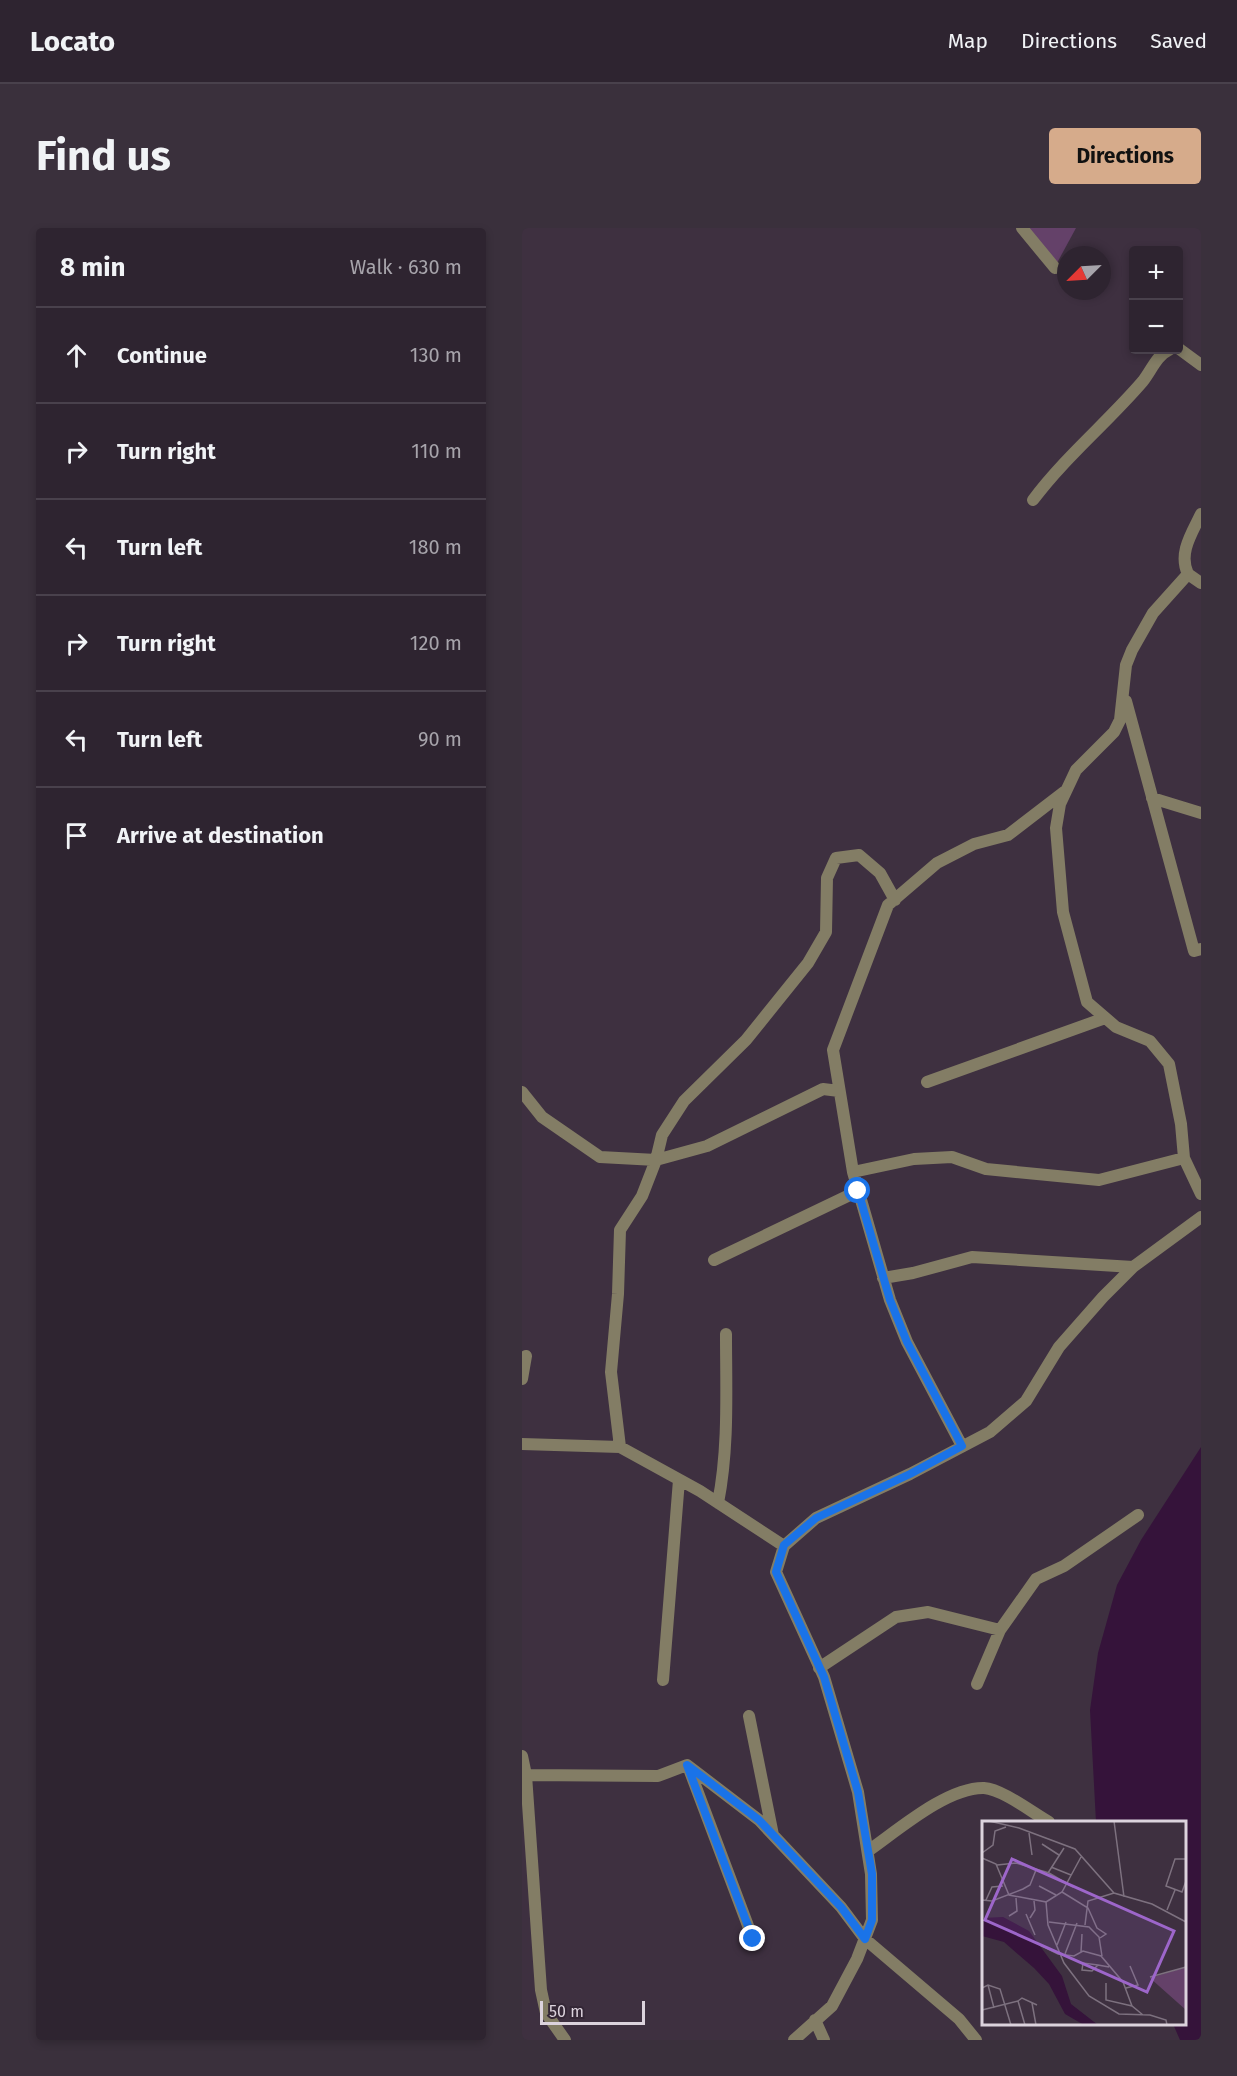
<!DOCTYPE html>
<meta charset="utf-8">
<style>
body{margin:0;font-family:"Fira Sans",sans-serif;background:#3a303c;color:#f1f3f6}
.controls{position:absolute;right:18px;top:18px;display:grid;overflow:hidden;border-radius:6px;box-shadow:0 3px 9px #0003}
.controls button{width:54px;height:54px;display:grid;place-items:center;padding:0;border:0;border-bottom:2px solid #49414c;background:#2e2430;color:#f1f3f6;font:30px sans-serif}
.compass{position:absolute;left:535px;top:18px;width:54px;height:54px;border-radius:50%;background:#2e2430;box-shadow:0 3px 9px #0003;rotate:246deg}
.scale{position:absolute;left:18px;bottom:15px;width:105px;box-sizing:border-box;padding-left:6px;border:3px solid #dcd3dd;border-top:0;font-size:16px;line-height:21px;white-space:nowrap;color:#dcd3dd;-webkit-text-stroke:4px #342736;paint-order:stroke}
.stop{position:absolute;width:18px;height:18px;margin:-14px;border:4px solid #1a73e8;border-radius:50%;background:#fff}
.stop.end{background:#1a73e8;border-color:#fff;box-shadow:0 2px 6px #0008}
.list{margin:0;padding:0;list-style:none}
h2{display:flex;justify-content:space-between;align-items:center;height:78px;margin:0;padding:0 24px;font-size:26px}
h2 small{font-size:20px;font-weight:400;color:#a7a4ab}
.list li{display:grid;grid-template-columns:39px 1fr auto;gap:18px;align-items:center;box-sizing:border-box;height:96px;padding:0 24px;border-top:2px solid #49414c}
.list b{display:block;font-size:22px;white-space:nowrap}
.list em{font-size:20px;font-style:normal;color:#a7a4ab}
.icon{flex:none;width:33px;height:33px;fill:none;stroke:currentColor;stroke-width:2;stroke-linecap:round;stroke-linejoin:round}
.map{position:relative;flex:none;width:679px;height:1812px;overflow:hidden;border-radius:6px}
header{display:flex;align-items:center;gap:36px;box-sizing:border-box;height:84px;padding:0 30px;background:#2e2430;border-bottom:2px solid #49414c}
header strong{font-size:28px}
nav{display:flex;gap:33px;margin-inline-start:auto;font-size:21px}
.intro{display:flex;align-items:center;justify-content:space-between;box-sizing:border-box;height:144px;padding:0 36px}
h1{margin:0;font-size:42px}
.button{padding:15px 27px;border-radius:6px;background:#d6ab8b;color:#111;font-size:21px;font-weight:700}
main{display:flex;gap:36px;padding:0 36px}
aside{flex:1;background:#2e2430;border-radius:6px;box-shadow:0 3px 9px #0003}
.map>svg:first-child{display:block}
.green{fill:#644169}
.water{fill:#35133a}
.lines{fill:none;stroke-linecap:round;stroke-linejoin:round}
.minor{stroke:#837d65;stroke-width:12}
.route{stroke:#1a73e8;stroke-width:8}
.inset-road{fill:none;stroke:#7d717f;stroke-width:1.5}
.view{fill:#9d66ca;fill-opacity:0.15;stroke:#9d66ca;stroke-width:3}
.inset-edge{fill:none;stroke:#dcd3dd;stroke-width:3}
</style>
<header>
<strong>Locato</strong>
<nav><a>Map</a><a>Directions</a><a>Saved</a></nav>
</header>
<div class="intro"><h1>Find us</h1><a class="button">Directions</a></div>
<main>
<aside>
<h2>8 min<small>Walk · 630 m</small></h2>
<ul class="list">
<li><svg class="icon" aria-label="ahead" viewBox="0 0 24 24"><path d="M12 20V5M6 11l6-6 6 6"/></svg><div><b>Continue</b></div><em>130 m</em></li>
<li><svg class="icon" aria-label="right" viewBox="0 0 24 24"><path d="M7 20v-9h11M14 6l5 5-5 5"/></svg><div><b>Turn right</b></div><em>110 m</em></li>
<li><svg class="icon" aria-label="left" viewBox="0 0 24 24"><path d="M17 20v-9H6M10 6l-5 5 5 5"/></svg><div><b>Turn left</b></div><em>180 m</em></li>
<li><svg class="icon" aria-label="right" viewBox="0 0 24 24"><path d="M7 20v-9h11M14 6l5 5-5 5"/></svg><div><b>Turn right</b></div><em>120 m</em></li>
<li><svg class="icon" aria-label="left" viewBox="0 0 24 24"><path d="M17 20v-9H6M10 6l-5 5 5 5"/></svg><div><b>Turn left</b></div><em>90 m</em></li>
<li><svg class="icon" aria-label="arrive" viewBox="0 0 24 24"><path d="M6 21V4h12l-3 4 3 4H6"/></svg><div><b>Arrive at destination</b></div></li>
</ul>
</aside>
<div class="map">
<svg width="679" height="1812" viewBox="0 0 679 1812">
<rect width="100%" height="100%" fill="#3e3040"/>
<path class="green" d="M506,0H554L535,35Z"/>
<path class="water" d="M679,1219V1812H658L651,1796H662V1594H574L568,1482L576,1425L595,1357L619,1312Z"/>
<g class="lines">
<path class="minor" d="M500,0L533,40
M656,120L679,137
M511,272C544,228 586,194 621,153C629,143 635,127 647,122
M679,286C670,305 656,325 666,346L631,385L610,422L604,437L598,492L592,504L554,542L538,576L534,600L541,684L565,774L594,799L628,813L647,836L659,896L662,930L679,966
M666,346L679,355
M604,473L672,723L679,721
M630,570L679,585
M405,854L583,790
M0,864L20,889L78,929L134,932L185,918L301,861L317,863
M331,944L392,931L430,929L464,941L577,952L662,930
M192,1032L336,963
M361,1050L391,1045L450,1029L611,1039
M0,1151L4,1128
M0,1216L98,1219L178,1263L262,1318
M440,1218L385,1114L368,1072L331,944L311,822L366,677L415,635L452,616L486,607L542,564
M98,1219L89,1144L96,1066L98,1002L120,968L134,932L140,907L162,873L224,812L286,735L304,704L305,650L314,630L337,627L358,645L373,672
M196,1275C207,1219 204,1162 204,1106
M297,1440L374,1389L406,1384L478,1402
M141,1452L157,1252
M455,1456L478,1402L514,1351L542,1338L616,1287
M227,1488L251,1607
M0,1528L4,1547L19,1762L24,1785L43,1812
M166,1538L231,1711
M4,1547L136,1548L165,1537L237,1592L319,1679L343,1711L437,1791L454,1812
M346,1623C375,1603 425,1559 462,1560C480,1561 511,1585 527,1594
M293,1792L302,1812
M272,1812L310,1778L335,1731L350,1692L349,1646L336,1564L302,1449L254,1344L262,1318L294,1290L388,1246L468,1204L504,1173L537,1119L581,1069L611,1039L679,989"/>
</g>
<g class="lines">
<path class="route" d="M231,1711L165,1537L237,1592L319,1679L343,1711L350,1692V1646L336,1564L302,1449L254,1344L262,1317L294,1290L388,1246L440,1218L385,1114L368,1072L336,963"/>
</g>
<g transform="translate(460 1593)">
<rect width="204" height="204" fill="#3e3040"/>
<path d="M204,146V189L168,157Z" fill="#644169"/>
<path d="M21,96L47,110L80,155L89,183L116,204H102L83,193L67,163L52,147L22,121L0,115V97Z" fill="#35133a"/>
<path class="inset-road" d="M7,0L37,7L93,28L132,72L170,83L204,101M132,0L142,76M47,12L50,34M60,23L77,34M0,32L11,24L13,10L24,6M0,37L14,43L27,74L64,81L66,104L82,142L107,175L137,193L168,194L184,199L185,204M204,38H193L184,65L200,71L204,60M15,44L34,42L67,52L91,66M69,46L89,54M66,52L82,27M57,65L74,74M80,71L106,87L115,107L124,113L118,117M0,79L10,80L41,68L48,64L54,49M4,79L10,66L21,65M64,81L80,71L99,36M185,89L193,69M44,93L53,114M27,95L35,90L34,77M48,97L53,89L52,80M67,101L107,106L117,116L120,135M103,104L106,80L132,72M58,124L76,133L92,135L101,130L119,135L141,161L150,185M75,124L84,101M99,131L100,113M83,133L95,102M116,144L110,150L100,149L101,142L116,144L127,146M168,156L204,146M124,162V179L150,185L161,194M6,164L12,187M0,167L6,164L18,168L29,204M144,167L156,164L148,145M36,180L40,177L55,184M50,182L54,204M0,189L36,180L43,204"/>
<path class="view" d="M30,38L192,110L165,171L3,99Z"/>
<rect width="204" height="204" class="inset-edge"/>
</g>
</svg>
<div class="controls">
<button>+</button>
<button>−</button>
</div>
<svg class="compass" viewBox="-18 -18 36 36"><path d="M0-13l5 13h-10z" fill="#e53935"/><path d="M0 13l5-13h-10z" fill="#a7a4ab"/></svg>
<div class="scale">50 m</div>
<div class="stop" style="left:336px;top:963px"></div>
<div class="stop end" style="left:231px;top:1711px"></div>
</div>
</main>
